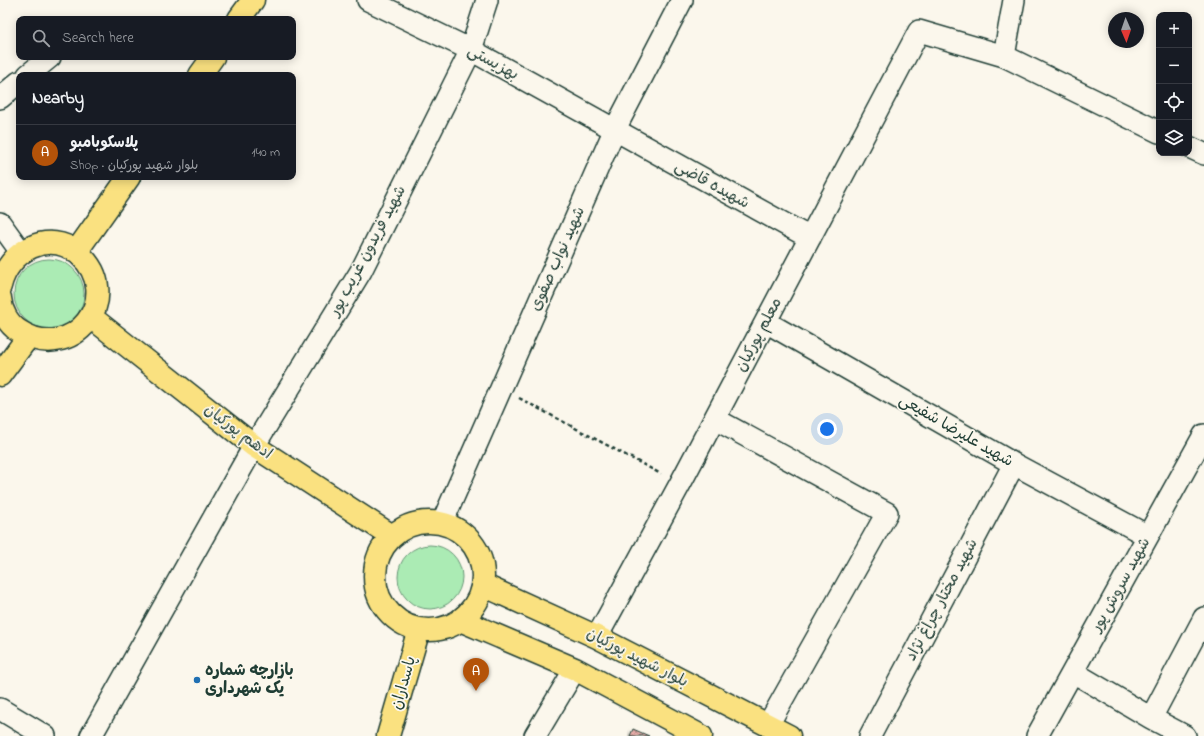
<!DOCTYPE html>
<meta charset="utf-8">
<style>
body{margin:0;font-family:"Indie Flower","Playpen Sans Arabic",sans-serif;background:#20242c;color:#f1f3f6}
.controls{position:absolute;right:12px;top:12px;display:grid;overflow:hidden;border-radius:8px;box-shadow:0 2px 10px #0003}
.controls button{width:36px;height:36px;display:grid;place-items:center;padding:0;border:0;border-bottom:1px solid #363941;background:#171b24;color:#f1f3f6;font:20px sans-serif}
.compass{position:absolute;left:1108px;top:12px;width:36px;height:36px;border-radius:50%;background:#171b24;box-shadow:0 2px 10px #0003;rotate:178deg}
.you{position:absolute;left:827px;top:429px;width:14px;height:14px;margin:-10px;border:3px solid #fff;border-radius:50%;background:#1a73e8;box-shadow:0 0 0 6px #1a73e833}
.badge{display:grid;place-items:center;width:26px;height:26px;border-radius:50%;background:#b45309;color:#fff;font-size:13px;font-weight:700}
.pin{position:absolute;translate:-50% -33px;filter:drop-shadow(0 1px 2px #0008)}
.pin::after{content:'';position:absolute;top:21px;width:14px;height:12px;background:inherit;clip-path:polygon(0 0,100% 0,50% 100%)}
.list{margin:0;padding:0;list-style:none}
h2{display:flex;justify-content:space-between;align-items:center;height:52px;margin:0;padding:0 16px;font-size:17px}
h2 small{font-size:13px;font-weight:400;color:#9ea1a6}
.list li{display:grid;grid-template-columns:26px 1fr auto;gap:12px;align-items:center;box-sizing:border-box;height:56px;padding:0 16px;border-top:1px solid #363941}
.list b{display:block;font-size:15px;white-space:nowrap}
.list p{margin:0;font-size:13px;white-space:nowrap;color:#9ea1a6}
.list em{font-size:13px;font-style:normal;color:#9ea1a6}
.icon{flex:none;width:22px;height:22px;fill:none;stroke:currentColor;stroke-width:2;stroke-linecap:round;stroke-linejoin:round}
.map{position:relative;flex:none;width:1204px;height:736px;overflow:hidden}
.search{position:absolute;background:#171b24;box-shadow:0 2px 10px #0003;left:16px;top:16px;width:280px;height:44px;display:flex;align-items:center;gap:10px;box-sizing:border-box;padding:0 14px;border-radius:8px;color:#9ea1a6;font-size:15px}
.panel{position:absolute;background:#171b24;box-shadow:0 2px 10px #0003;left:16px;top:72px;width:280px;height:108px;border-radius:8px}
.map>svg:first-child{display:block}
.grass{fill:#abebb4;stroke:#659474}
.building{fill:url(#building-cross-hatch);stroke:#1f3d34;filter:url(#shadow)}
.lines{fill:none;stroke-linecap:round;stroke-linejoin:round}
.minor-casing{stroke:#1f3d34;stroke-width:24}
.major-casing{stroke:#1f3d34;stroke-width:25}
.path{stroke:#1f3d34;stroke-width:2.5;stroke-dasharray:4 3;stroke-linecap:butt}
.minor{stroke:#fbf7ec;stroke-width:21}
.major{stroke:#fae180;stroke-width:22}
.poi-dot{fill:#1f6fb2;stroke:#fbf7ec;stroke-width:1.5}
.labels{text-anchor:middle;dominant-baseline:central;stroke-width:3.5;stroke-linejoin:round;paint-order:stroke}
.street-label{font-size:16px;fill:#1f3d34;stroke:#fbf7ec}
.poi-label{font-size:16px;font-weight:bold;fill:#1f3d34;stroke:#fbf7ec;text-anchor:start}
</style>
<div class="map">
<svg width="1204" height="736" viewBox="0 0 1204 736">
<defs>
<pattern id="building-cross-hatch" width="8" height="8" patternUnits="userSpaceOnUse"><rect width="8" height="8" fill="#e9aeaa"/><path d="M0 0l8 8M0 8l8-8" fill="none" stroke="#bc8f8b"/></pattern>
<filter id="shadow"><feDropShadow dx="-3.5" dy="3.5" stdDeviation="2" flood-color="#0004"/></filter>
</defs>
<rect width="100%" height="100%" fill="#fbf7ec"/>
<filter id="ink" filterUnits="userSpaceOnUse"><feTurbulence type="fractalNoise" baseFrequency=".025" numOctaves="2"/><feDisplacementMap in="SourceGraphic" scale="8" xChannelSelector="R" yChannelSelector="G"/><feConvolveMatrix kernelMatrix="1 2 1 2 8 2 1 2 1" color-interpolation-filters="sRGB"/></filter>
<g filter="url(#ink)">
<path class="grass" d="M14 294a35 35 0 1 1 70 0a35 35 0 1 1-70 0Z
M398 577a32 32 0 1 1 64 0a32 32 0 1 1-64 0Z"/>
<path class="building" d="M633,729L649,736H630Z"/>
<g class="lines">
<defs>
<path id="minor" d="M368,0L471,50L810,238
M1014,0L1004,56L1159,132
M28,75L50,57
M0,98L19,82
M1189,147L1204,154
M0,223L21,252
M766,322L1014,464L1148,536
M715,419L887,513L768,725
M442,523L614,131L682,0
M597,637L680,484L919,31L1004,56
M1073,672L1151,718L1185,736
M0,709L45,736
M1151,718L1204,618
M91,736L254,446L361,271L471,50L487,0
M535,736L575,669
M870,736L1014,464
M1037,736L1204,435"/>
<path id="major" d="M239,19L253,0
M200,75L213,57
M76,252L129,177
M0,286C8,251 49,228 79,254C127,297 72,366 19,331C8,324 1,311 0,298
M91,317L254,446L392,536
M0,375L28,337
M375 576a54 54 0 1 1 108 0a54 54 0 1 1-108 0Z
M483,585L597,637L789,736
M460,620L575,669L701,736
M388,736L419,629"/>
</defs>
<use href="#minor" class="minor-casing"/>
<use href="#major" class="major-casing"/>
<path class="path" d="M519,398L661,474"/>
<use href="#minor" class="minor"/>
<use href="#major" class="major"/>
</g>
</g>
<circle class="poi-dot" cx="197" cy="680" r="4"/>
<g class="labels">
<g class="street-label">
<text transform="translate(493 63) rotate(29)">بهزیستی</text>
<text transform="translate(712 185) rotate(29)">شهیده قاضی</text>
<text transform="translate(368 251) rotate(-62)">شهید فریدون غریب پور</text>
<text transform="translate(558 259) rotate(-66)">شهید نواب صفوی</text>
<text transform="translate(759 335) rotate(-62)">معلم پورکیان</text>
<text transform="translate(956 431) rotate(30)">شهید علیرضا شفیعی</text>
<text transform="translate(238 432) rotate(37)">ادهم پورکیان</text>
<text transform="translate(1121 585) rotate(-61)">شهید سروش پور</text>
<text transform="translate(942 600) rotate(-62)">شهید مختار چراغ نژاد</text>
<text transform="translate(637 658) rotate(27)">بلوار شهید پورکیان</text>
<text transform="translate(404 683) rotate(-74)">پاسداران</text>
</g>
<g class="poi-label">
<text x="205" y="671">بازارچه شماره<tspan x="205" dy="18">یک شهرداری</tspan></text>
</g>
</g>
</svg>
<div class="controls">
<button>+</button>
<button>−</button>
<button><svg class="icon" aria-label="locate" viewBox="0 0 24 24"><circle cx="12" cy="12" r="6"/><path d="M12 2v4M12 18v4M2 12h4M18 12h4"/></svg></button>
<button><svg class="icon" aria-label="layers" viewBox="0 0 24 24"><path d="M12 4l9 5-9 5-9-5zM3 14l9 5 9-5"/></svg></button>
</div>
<svg class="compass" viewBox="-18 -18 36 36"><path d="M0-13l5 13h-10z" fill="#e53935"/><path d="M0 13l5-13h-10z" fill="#9ea1a6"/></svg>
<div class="you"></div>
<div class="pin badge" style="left:476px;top:691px">A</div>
<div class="search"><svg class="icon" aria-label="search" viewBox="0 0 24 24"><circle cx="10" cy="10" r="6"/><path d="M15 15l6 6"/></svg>Search here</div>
<section class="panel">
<h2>Nearby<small></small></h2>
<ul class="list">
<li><span class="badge">A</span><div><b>پلاسکوبامبو</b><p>Shop · بلوار شهید پورکیان</p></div><em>140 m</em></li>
</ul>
</section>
</div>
